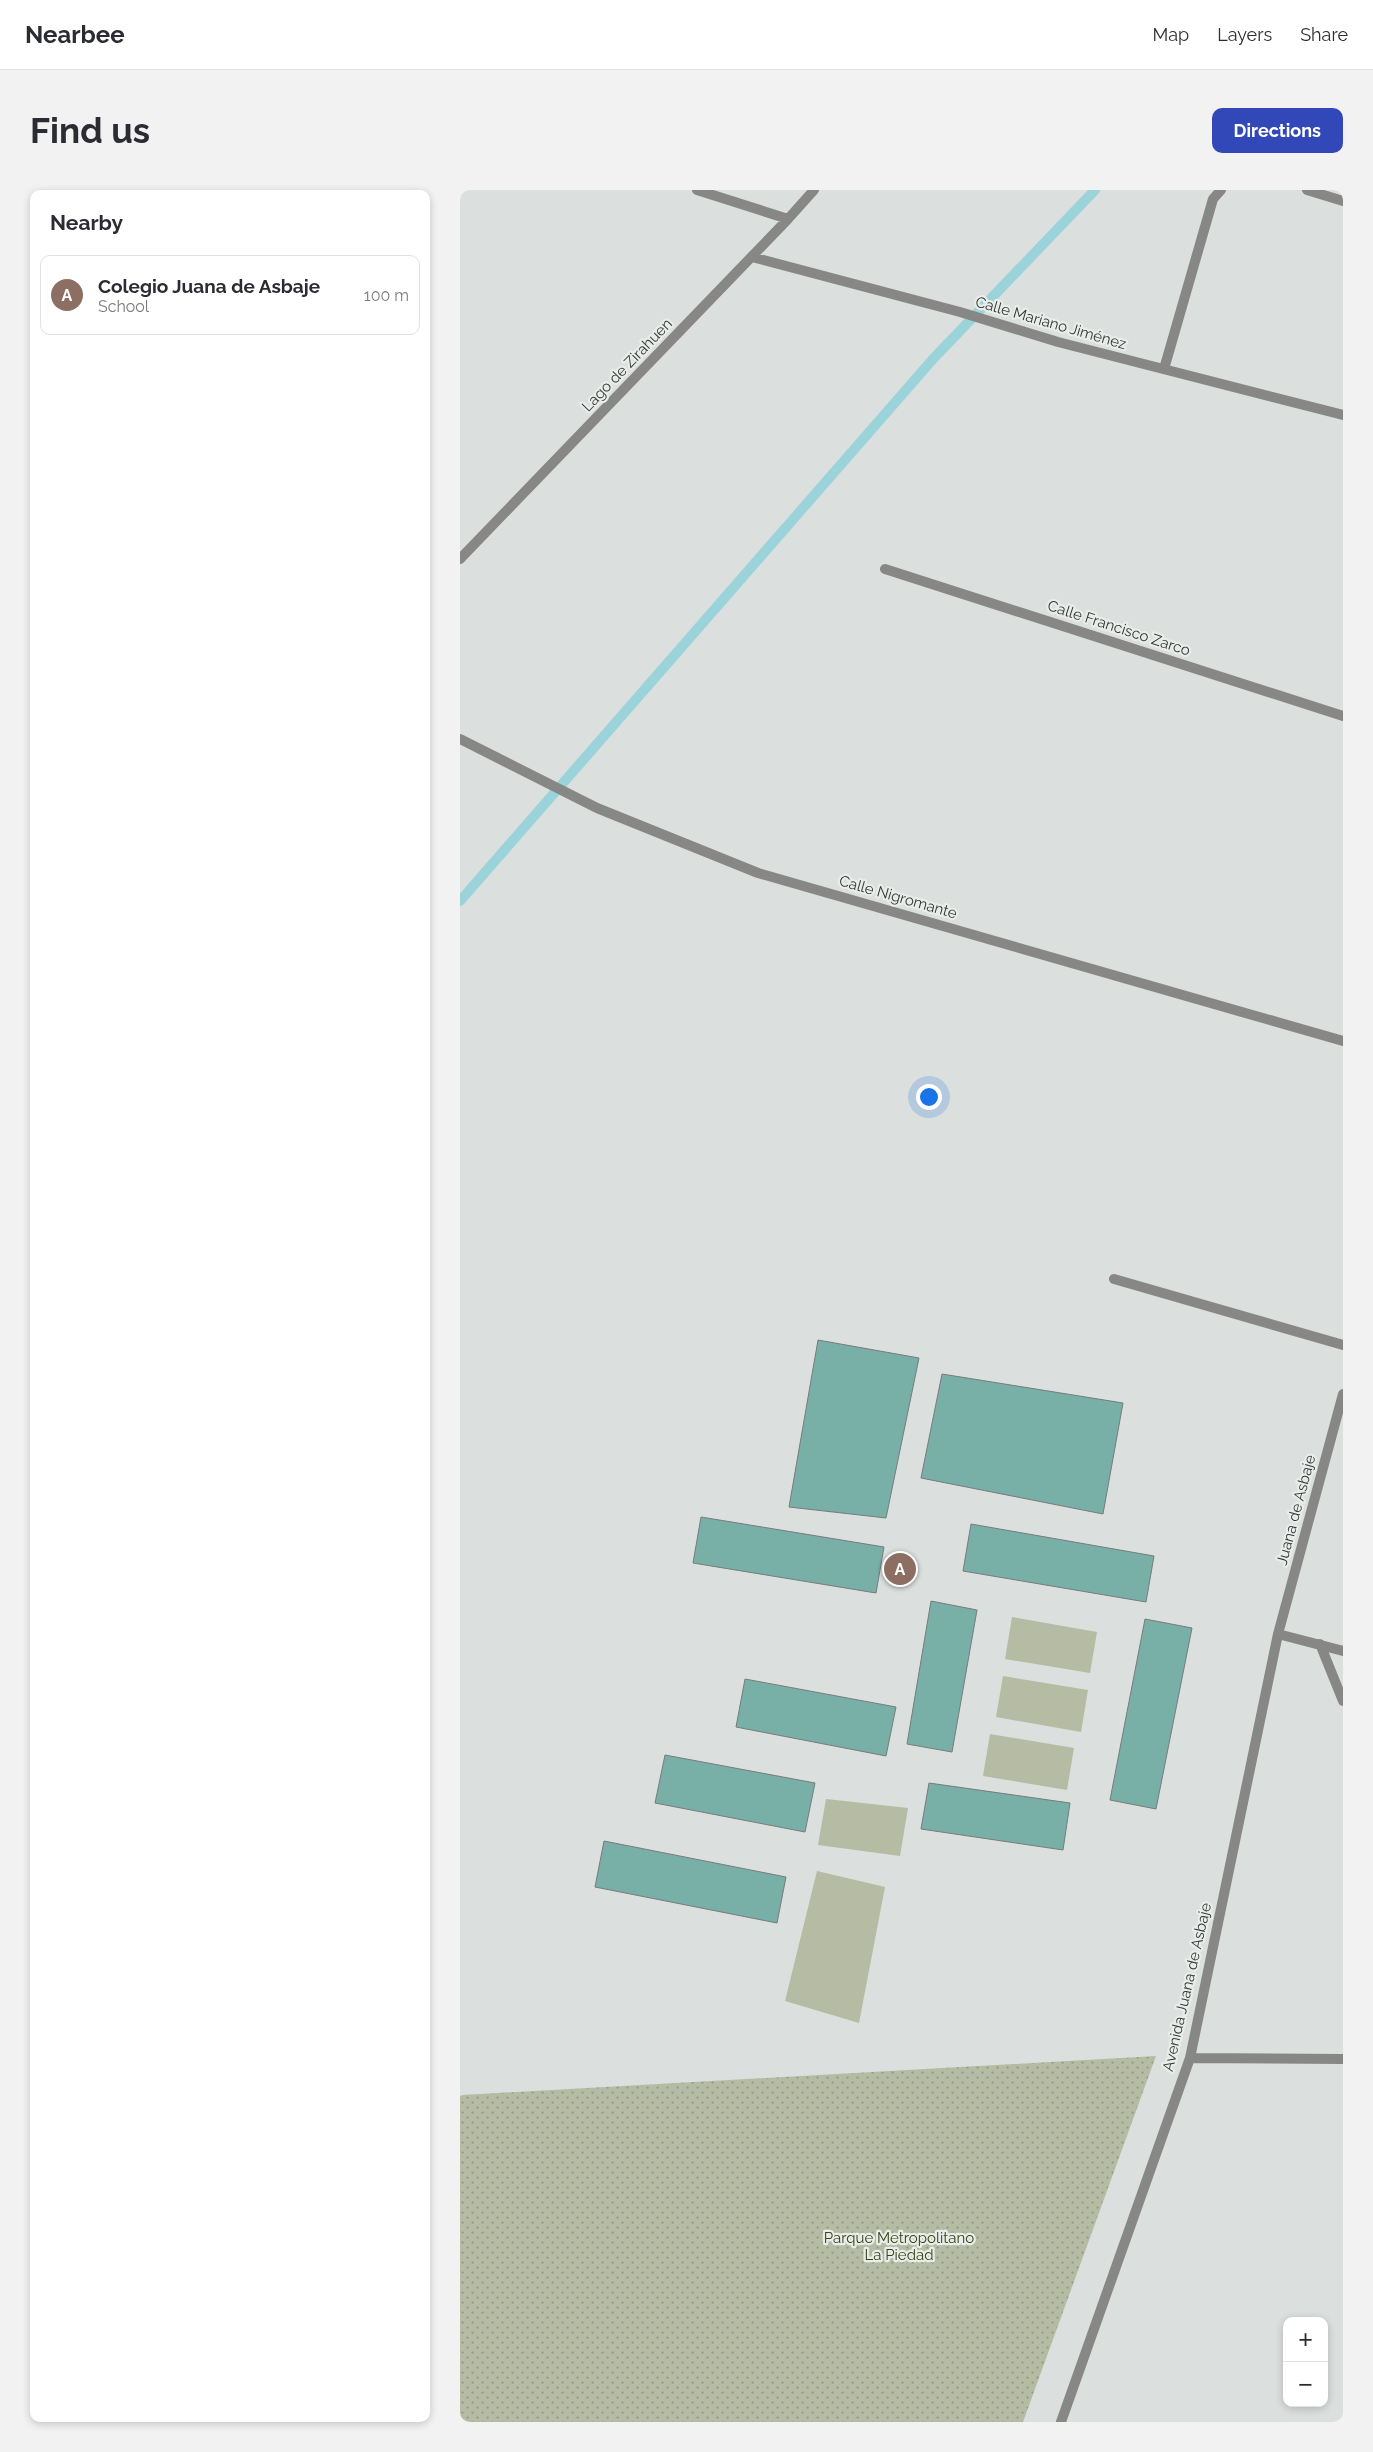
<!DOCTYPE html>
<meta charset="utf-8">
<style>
body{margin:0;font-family:Raleway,sans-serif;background:#f2f2f3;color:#2b2b33}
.controls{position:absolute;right:15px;bottom:15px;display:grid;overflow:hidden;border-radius:10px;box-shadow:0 2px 8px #0003}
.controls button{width:45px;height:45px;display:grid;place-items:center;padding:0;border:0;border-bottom:1px solid #e1e1e2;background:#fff;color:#2b2b33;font:25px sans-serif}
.you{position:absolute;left:468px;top:906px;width:18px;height:18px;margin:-12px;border:4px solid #fff;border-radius:50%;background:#1a73e8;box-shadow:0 0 0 8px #1a73e833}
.badge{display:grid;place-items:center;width:32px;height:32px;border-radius:50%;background:#3248b9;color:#fff;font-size:16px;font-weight:700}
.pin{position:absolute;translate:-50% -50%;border:2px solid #fff;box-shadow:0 1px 5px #0006}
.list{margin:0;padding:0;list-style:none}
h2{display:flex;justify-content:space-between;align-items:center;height:65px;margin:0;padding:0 20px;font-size:21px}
h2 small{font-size:16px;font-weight:400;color:#7c7c81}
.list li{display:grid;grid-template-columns:32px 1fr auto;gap:15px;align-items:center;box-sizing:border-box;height:80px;margin:0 10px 10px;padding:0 10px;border:1px solid #e1e1e2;border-radius:10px}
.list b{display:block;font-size:19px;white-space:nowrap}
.list p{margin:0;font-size:16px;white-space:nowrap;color:#7c7c81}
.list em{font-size:16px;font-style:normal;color:#7c7c81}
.map{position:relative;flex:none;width:883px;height:2232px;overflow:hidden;border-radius:10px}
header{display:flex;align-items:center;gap:30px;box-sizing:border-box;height:70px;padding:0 25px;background:#fff;border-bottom:1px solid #e1e1e2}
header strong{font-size:24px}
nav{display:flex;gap:28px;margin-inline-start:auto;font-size:18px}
.intro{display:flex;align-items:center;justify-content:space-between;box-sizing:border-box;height:120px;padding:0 30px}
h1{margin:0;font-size:35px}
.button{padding:12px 22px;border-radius:10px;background:#3248b9;color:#fff;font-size:18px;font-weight:700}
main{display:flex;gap:30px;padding:0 30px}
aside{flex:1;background:#fff;border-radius:10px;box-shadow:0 2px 8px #0003}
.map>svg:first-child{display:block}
.grass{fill:url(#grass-dots)}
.pitch{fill:#b5bca3}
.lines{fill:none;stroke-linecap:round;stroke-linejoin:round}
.stream{stroke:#9ad3da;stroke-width:10}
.building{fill:#78afa7;stroke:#777c7b}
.service{stroke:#878886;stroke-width:10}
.minor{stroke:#878886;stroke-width:10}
.labels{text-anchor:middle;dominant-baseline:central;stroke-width:4.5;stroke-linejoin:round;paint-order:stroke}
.street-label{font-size:15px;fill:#363837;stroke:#e8edea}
.park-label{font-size:15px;fill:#394312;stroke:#e8edea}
</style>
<header>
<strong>Nearbee</strong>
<nav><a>Map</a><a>Layers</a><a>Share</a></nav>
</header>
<div class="intro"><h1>Find us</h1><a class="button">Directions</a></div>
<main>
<aside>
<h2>Nearby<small></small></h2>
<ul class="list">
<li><span class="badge" style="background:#8d6e63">A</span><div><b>Colegio Juana de Asbaje</b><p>School</p></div><em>100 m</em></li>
</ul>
</aside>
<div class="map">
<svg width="883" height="2232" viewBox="0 0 883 2232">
<defs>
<pattern id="grass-dots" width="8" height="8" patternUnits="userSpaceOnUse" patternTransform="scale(1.25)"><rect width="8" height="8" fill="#b5bca3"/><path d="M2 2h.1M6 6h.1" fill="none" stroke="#949a86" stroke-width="1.8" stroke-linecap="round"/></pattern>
</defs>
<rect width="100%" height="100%" fill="#dbdfdd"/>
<path class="grass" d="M696,1866L563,2232H0V1906L3,1905Z"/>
<path class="pitch" d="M552,1427L637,1442L630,1483L545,1469Z
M543,1486L628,1500L621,1542L536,1527Z
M530,1544L614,1558L607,1600L523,1586Z
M366,1609L448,1618L440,1666L358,1655Z
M357,1681L425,1697L399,1833L325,1811Z"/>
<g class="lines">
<path class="stream" d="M0,711L473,169L635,0"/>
</g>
<path class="building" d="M358,1150L459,1168L426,1328L329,1317Z
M482,1184L663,1213L643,1324L461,1288Z
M241,1327L424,1357L416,1403L233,1373Z
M511,1334L694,1366L686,1412L503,1381Z
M471,1411L517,1420L492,1562L447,1554Z
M685,1429L732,1438L696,1619L650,1610Z
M285,1489L436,1517L426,1566L276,1537Z
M205,1565L355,1593L345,1642L195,1613Z
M469,1593L610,1613L603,1660L461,1639Z
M144,1651L326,1687L317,1733L135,1697Z"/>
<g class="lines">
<path class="service" d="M847,0L883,11
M704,179L753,9L761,0"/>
<path class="minor" d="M237,0L328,29
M292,67L500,122L598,152L883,225
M0,369L328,29L354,0
M425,379L883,526
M0,549L137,618L298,683L883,851
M654,1089L883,1155
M818,1444L883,1461
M860,1454L883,1511
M730,1868L883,1869
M601,2232L730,1868L818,1444L883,1204"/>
</g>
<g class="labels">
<g class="street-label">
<text transform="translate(591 133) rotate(16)">Calle Mariano Jiménez</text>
<text transform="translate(167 175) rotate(-46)">Lago de Zirahuen</text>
<text transform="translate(659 438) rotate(18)">Calle Francisco Zarco</text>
<text transform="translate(438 707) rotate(16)">Calle Nigromante</text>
<text transform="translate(836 1320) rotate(-75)">Juana de Asbaje</text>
<text transform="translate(727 1797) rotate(-77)">Avenida Juana de Asbaje</text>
</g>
<g class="park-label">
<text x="439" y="2048">Parque Metropolitano<tspan x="439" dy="17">La Piedad</tspan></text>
</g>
</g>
</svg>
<div class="controls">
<button>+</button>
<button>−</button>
</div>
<div class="you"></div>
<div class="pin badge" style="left:440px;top:1379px;background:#8d6e63">A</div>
</div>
</main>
